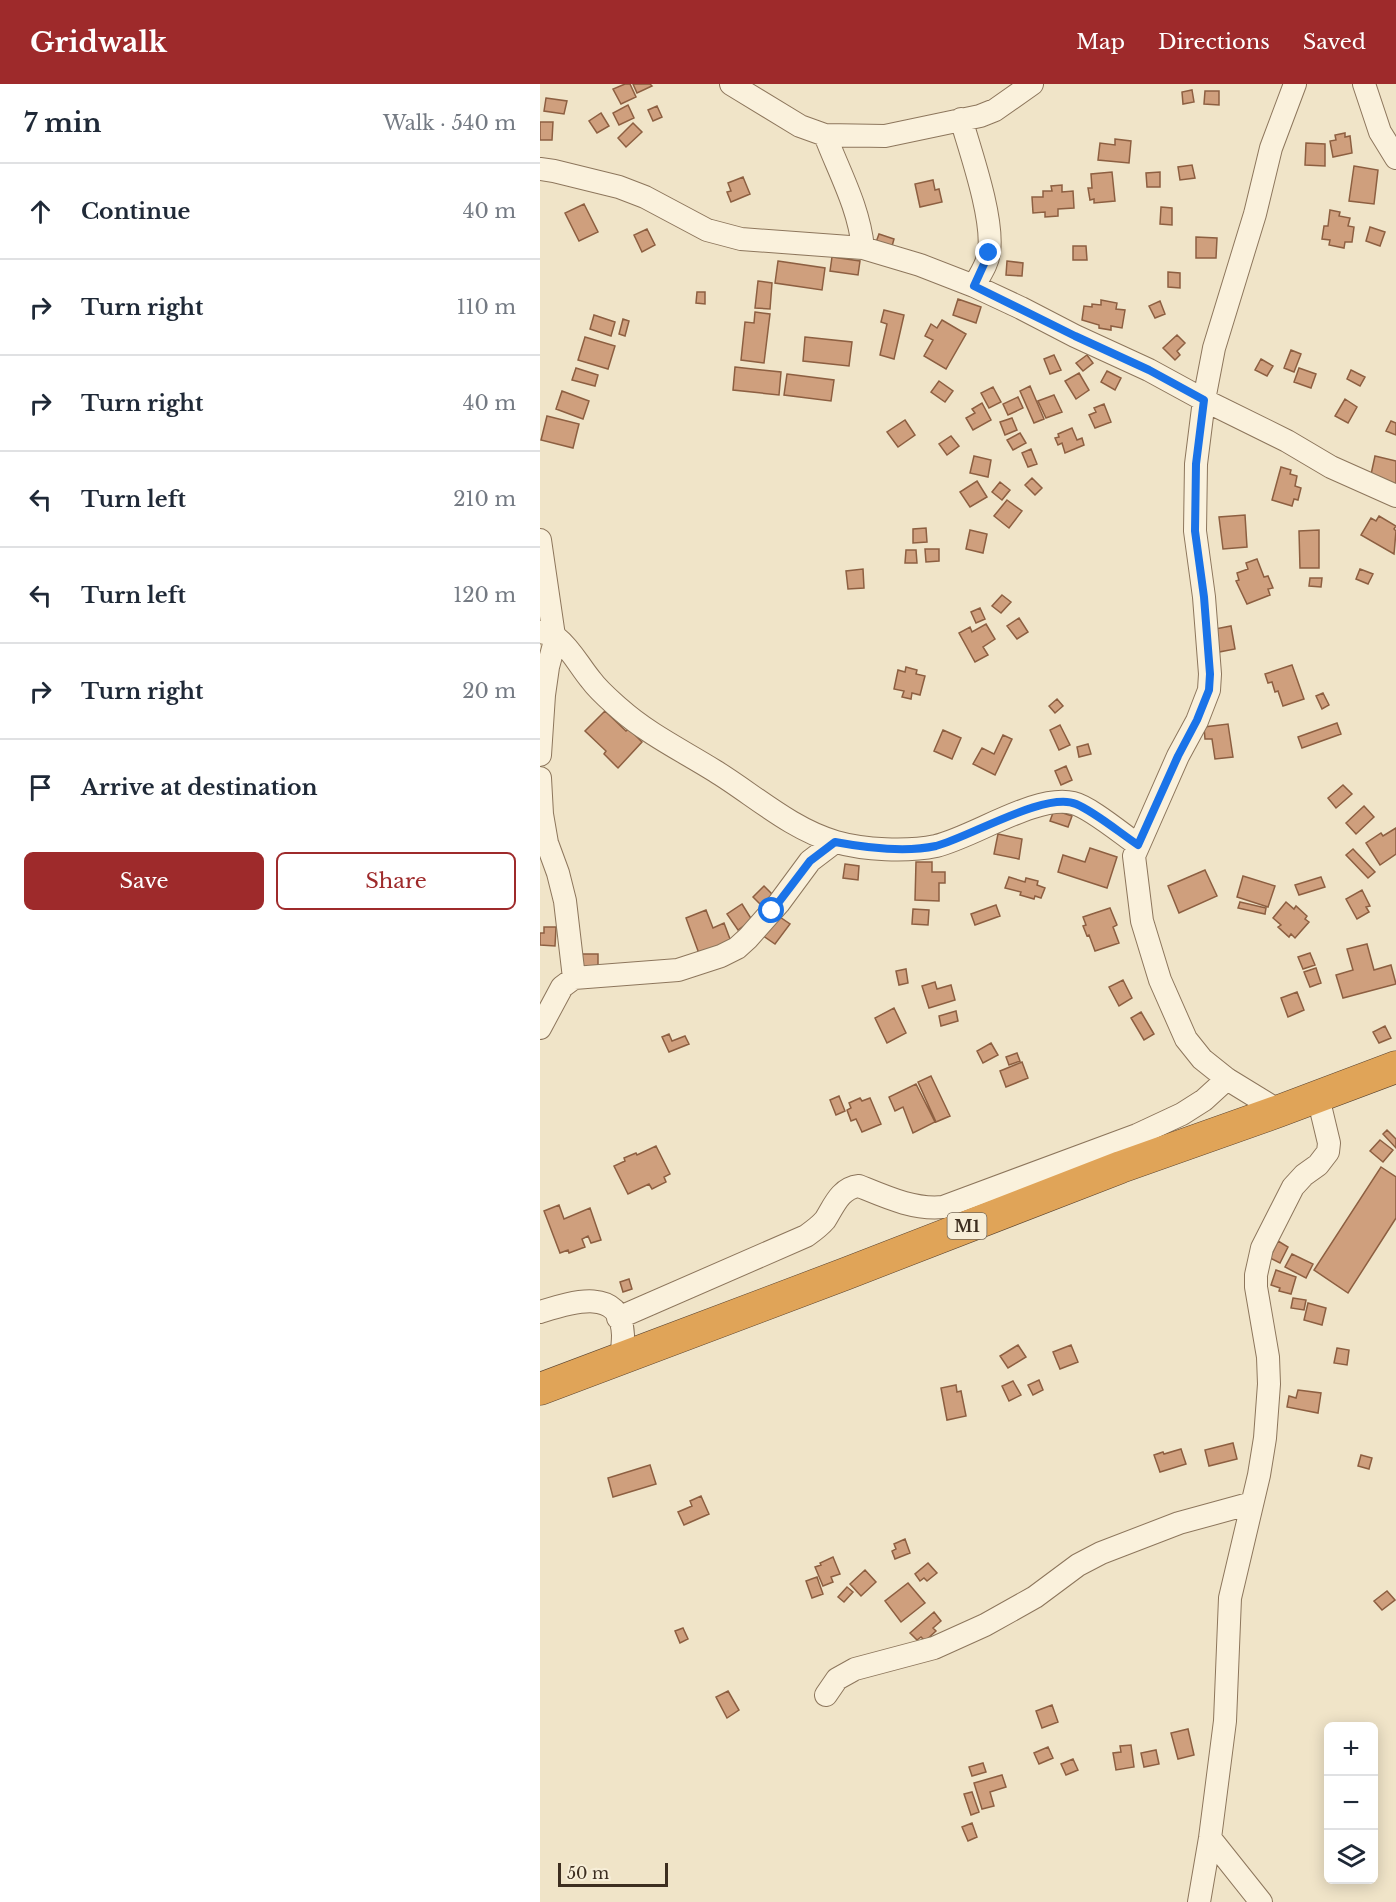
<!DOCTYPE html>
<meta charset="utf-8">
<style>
body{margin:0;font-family:"Libre Baskerville",serif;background:#f6f6f7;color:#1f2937}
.controls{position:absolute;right:18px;bottom:18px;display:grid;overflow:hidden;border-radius:9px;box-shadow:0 3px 15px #0003}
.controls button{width:54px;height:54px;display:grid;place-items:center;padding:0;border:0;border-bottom:2px solid #e0e1e3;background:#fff;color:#1f2937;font:30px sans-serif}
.scale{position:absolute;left:18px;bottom:15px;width:110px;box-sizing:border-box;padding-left:6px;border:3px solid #3d2e20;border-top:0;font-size:16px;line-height:21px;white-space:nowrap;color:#3d2e20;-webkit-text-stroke:4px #f7eed8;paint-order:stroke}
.stop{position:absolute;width:18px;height:18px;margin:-14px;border:4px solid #1a73e8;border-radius:50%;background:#fff}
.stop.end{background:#1a73e8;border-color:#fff;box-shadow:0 2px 6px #0008}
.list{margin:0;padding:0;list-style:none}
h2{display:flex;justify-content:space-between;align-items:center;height:78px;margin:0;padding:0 24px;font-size:26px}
h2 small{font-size:20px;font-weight:400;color:#747a83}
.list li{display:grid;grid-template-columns:39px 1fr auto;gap:18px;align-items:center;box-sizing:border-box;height:96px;padding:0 24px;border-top:2px solid #e0e1e3}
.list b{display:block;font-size:22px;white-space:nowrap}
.list em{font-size:20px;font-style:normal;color:#747a83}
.actions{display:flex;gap:12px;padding:18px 24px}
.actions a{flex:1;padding:14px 0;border:2px solid #9e2a2b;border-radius:9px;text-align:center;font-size:21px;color:#9e2a2b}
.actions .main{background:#9e2a2b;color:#fff}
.icon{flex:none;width:33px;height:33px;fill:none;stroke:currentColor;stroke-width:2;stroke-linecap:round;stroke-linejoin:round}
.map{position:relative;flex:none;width:856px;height:1818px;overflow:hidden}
header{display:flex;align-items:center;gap:36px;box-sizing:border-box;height:84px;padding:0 30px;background:#9e2a2b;color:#fff}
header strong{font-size:28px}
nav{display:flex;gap:33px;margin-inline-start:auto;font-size:21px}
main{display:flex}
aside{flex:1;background:#fff}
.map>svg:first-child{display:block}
.building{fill:#cf9f7d;stroke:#8d5f41;stroke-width:1.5}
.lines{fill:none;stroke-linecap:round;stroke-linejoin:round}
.minor-casing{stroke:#8d765c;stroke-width:24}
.highway-casing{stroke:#5b4430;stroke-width:33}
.minor{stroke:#faf1dc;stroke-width:22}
.highway{stroke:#e0a458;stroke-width:32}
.route{stroke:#1a73e8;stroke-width:8}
.labels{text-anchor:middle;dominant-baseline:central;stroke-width:4.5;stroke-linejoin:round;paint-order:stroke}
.shield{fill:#f7eed8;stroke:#756857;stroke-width:1.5}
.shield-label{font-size:16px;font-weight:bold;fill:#3d2e20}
</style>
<header>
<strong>Gridwalk</strong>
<nav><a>Map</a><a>Directions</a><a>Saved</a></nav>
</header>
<main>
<aside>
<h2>7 min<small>Walk · 540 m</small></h2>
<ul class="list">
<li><svg class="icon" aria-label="ahead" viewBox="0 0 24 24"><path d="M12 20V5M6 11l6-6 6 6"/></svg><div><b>Continue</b></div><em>40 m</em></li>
<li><svg class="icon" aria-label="right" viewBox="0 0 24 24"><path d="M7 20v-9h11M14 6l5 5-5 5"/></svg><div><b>Turn right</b></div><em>110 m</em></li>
<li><svg class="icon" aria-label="right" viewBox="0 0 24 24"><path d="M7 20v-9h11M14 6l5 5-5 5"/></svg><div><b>Turn right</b></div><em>40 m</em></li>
<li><svg class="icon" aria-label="left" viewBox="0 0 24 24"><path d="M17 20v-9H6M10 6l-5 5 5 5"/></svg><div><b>Turn left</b></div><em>210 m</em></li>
<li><svg class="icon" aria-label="left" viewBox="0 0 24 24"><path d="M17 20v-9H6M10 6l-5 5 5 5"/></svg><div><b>Turn left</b></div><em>120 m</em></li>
<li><svg class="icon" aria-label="right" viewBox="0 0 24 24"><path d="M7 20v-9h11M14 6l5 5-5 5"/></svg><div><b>Turn right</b></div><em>20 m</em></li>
<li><svg class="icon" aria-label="arrive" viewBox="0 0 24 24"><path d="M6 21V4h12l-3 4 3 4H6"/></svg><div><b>Arrive at destination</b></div></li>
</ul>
<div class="actions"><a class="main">Save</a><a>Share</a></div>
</aside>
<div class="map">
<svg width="856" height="1818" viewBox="0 0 856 1818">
<rect width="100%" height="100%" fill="#f0e4c8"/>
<path class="building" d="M85,0H90L96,13L81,20L73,5Z
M93,0H110L112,2L97,9Z
M652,6L654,18L643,20L642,8Z
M665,7H679V21L664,20Z
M6,14L27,17L24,30L4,27Z
M88,21L94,34L79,41L73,29Z
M117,22L122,33L113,37L108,26Z
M61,29L69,42L57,49L49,37Z
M0,38H13L12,56H0Z
M93,39L102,48L86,63L78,54Z
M805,49V53L810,52L812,69L793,73L790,57L796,56L795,51Z
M575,55L591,57L589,79L558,76L560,59L575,61Z
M766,59L785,60V82L765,81Z
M652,81L655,94L640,96L638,83Z
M814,82L838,86L834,120L809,117Z
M572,88L575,117L554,119V115L550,116L548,104H552L551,90Z
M620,88V103H607L606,89Z
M203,93L210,110L191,118L187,108L191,107L188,99Z
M393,96L395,106L399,105L402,118L380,123L375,100Z
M522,101V108L533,107L534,124L518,125V132L505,133V128L493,129L492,113H503V107H512L511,102Z
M44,120L58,148L39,157L25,129Z
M621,123L632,124V141L620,140Z
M790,126L800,128L799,132L810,134L808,142L814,143L812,158H805L804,164L789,161L790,156L782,155L784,142H788Z
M830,143L845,148L840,162L826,157Z
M107,145L115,161L102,168L94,151Z
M339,150L354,155L351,166L335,161Z
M656,153L677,154L676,174H656Z
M533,162H546L547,176H533Z
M292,173L320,177L318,191L290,187Z
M238,177L285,184L282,206L235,199Z
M467,177L483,179L482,192L466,191Z
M628,188L640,189V204L628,203Z
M218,197L232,199L230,225L215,224Z
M157,208H165V220L156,219Z
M418,215L441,223L436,239L413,231Z
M561,216L577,219L576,225L585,226L582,244L571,242V246L559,244V241L542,236L544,222L552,223V220L561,221Z
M620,217L625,230L615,234L609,222Z
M344,226L364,231L354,275L340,271L347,240L341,238Z
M215,228L230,230L224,279L201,276L205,238L214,239Z
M54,231L75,238L71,252L50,245Z
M83,235L89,237L85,252L79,250Z
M402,236L426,250L406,285L384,272L393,256L385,252L391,240L397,244Z
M637,251L645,259L637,267L640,271L635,276L623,264Z
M45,253L75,262L68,285L38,276Z
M265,253L312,258L309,282L263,277Z
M751,266L761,270L754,288L744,284Z
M514,271L521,286L510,290L504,275Z
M547,271L553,279L543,287L536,279Z
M721,275L733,282L727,292L715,286Z
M195,283L241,288L239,311L193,306Z
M36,284L58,291L55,302L32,296Z
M759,284L776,290L771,304L754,298Z
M811,286L825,293L820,302L807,295Z
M567,287L581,294L575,306L561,298Z
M539,289L549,306L536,315L525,297Z
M247,290L294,296L291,317L244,311Z
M399,297L413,307L405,318L391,308Z
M490,302L504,335L494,339L480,307Z
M453,303L461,318L449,324L441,309Z
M22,307L49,317L43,335L16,325Z
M514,311L522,328L506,334L498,317Z
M478,313L483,324L468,331L463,320Z
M805,315L817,323L808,339L795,332Z
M442,319L451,336L433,346L426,334L435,329L432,325Z
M564,320L571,338L555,344L549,331L556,328L554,324Z
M7,332L39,340L33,364L1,356Z
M472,334L477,346L465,351L460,338Z
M365,336L375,351L358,363L347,348Z
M851,337L856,339V351L846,347Z
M532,344L537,356L542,354L544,361L525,369L522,359L518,361L515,354L519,353L518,350Z
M480,349L486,359L473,366L467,356Z
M411,352L419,362L407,371L399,360Z
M491,365L497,380L488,383L482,369Z
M434,372L451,376L448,393L430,389Z
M835,372L856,377V401L830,395Z
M741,383L751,386L750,390L757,392L755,402L761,404L758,416L754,415L752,422L732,416Z
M492,394L502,404L495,411L485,401Z
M437,397L447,413L430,423L420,408Z
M460,398L470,406L462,416L452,408Z
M467,416L482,427L469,444L454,432Z
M705,431L707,463L683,465L679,433Z
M839,432L856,442L854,445L856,447L854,470L821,451L831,434L836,437Z
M386,444L387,458L373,459V445Z
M430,446L447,450L443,469L426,465Z
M779,446V484H760L759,447Z
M385,465H399V477L386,478Z
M366,466H376L377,479H365Z
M717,475L724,493L728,492L733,504L728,505L730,511L707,520L696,497L699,496L697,489L708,485L706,479Z
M323,485L324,504L308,505L306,487Z
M820,485L833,490L828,500L816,495Z
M770,494H782L781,503L769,502Z
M462,511L471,518L461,529L452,522Z
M440,524L445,535L436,539L431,528Z
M479,534L488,548L477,555L467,542Z
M446,540L455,555L443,563L448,571L435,578L419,549L430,543L432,548Z
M691,542L695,565L679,568L675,545Z
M752,581L764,615L743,622L738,607L735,608L732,598L728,599L725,590Z
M366,583L377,586L376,590L385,592L380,611L372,609L371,615L362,613L364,607L354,605L358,586L365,588Z
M783,609L789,621L782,625L776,612Z
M517,615L523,622L515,629L509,622Z
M65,627L86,647L89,645L102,658L78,684L64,670L66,667L45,647Z
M797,639L801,650L762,664L758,653Z
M688,640L693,673L675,675L672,655H665L664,643Z
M520,641L530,661L519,666L510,646Z
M403,646L421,654L412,675L394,667Z
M463,651L472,655L455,691L433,680L442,664L454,670Z
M548,660L551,670L539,673L537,663Z
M526,682L532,696L521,701L515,687Z
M803,701L812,710L796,724L788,714Z
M824,722L834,733L816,750L806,739Z
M514,726L532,732L528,743L510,737Z
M856,744V770L840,781L826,759L841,749L843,752Z
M458,750L482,755L479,775L454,770Z
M550,764L577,773L567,804L518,788L523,771L545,778Z
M813,765L835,788L828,794L806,771Z
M376,778H392V788H405V799H399V817L375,816Z
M305,780L319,782L318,796L303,794Z
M665,786L677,812L639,829L628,802Z
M703,792L735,802L728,823L697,813Z
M469,793L485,798L486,794L498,797L497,801L505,804L501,814L495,812L494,815L480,811L481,808L465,804Z
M781,793L785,803L759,811L755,801Z
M224,802L236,814L225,825L213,813Z
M822,806L830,822L826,823L829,828L817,835L806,815Z
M700,818L726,824L725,830L698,824Z
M746,818L754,825L756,822L767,832L765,835L769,838L755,854L751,850L749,853L738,843L741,841L733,834Z
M202,820L212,836L198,846L187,830Z
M456,821L460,832L435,841L431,830Z
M570,824L577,841L573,843L579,859L555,867L549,851L547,852L543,842L546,841L543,833Z
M373,825L389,826L388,841L372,840Z
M166,826L173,844L184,839L193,863L161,875L146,834Z
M234,829L250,840L235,860L219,849Z
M4,843H16L15,862L0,861V849H4Z
M827,860L834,886L851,881L856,900L803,914L796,891L813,886L807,865Z
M770,869L775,881L763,885L758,873Z
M42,870H58V887H42Z
M776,884L781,899L770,903L764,888Z
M366,885L368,899L359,901L356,887Z
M583,896L592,914L579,922L569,903Z
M395,898L397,905L411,901L415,916L389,924L382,902Z
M757,908L764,926L748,933L741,914Z
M354,924L366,949L347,959L335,934Z
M416,927L418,937L401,942L399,932Z
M601,928L614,950L604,956L591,934Z
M845,942L851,954L839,959L833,948Z
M129,950L132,957L145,952L149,960L129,968L122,953Z
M451,959L458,971L443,979L437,967Z
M477,969L480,977L469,981L466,973Z
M482,978L488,994L466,1003L460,987Z
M391,992L410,1032L396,1038L378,998Z
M376,1000L395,1038L373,1049L363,1023L355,1027L349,1013Z
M299,1012L305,1027L296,1031L290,1016Z
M320,1014L322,1017L330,1014L341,1040L322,1048L316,1035L311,1037L307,1026L311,1024L309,1019Z
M847,1046L856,1055V1064L843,1050Z
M840,1056L853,1066L843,1078L830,1067Z
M116,1062L130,1090L124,1093L126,1098L112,1105L109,1100L88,1110L74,1082L85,1077L84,1074L96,1069L97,1071Z
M841,1083L856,1093V1134L808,1209L774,1186Z
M19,1121L24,1135L50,1124L61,1156L51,1159L48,1152L42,1155L45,1163L29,1169L28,1166L20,1169L4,1127Z
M738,1157L748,1163L740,1179L730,1174Z
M752,1170L773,1180L766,1194L745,1183Z
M736,1186L756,1193L751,1210L739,1207L740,1204L731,1201Z
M89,1195L92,1205L83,1208L80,1198Z
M753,1214L766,1216L764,1226L751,1224Z
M768,1219L786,1224L782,1241L764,1236Z
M478,1261L486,1273L468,1284L460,1272Z
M531,1261L538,1278L520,1285L513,1268Z
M797,1264L809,1266L807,1281L794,1279Z
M499,1296L503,1306L493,1311L488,1301Z
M473,1297L481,1311L469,1317L462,1302Z
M416,1301L417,1308L421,1307L426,1332L407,1336L401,1304Z
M758,1306L781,1309L778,1329L747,1323L749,1312L756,1314Z
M693,1359L697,1375L669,1382L665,1366Z
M641,1365L646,1380L620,1388L614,1371L623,1368L624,1370Z
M821,1371L832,1374L829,1385L818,1382Z
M110,1381L116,1400L73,1413L68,1394Z
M161,1412L169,1430L144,1441L138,1428L152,1422L150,1417Z
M365,1455L370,1469L355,1475L352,1467L356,1465L354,1460Z
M293,1473L300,1490L291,1493L293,1498L283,1502L275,1483L281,1481L280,1479Z
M388,1479L397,1489L387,1497L384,1494L380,1497L375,1490Z
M325,1486L336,1498L321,1512L310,1500Z
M277,1493L283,1510L272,1514L266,1497Z
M368,1499L385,1519L361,1538L345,1517Z
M307,1503L313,1508L304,1518L298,1513Z
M847,1507L855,1516L842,1526L834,1517Z
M394,1528L401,1537L393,1544L396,1547L385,1557L381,1553L377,1556L370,1549Z
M143,1544L148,1555L140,1559L135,1547Z
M188,1607L199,1626L187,1634L176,1613Z
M512,1621L518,1638L502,1644L496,1627Z
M648,1645L654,1671L638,1675L631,1649Z
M591,1661L594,1683L576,1686L573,1669L581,1668L580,1662Z
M508,1663L513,1674L499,1680L494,1669Z
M616,1666L619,1680L604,1683L601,1669Z
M533,1675L538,1686L526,1691L521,1680Z
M443,1679L446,1688L432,1692L429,1683Z
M462,1691L466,1703L450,1708L454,1722L442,1725L434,1699Z
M432,1708L439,1728L431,1731L424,1710Z
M432,1739L437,1753L428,1757L422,1743Z"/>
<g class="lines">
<defs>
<path id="minor" d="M191,0L260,42L285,51L345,52L440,32L455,26L492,0
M824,0L840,48L856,74
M421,35C431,69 454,135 449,168C448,180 439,192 434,202
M285,51C299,88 319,123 323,164
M0,85L14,87L79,103L105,113L167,146L201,155L323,164L380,181L434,202L481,224L535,252L609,286L664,316L747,357L791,383L856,412
M0,456L14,552
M0,548C6,549 12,550 17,554C31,565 40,583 51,596C59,607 70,616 80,625C108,650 143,667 175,687C214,711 251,745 296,758C324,766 367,768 396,762C434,753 496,710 533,719C550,723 582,750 598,761
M0,671L4,611L8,583L16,553
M0,694L2,730L7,759L18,789L25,817L34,894
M0,944L22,903L34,894L138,886L181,872L197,864L208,854L239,819L270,777L295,758
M739,1027L687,995L662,975L646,955L620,896L602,837L594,772L638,672L657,637L669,606L670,590L664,513L655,447L656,380L664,316L674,264L715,130L731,64L755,0
M0,1228C29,1219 81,1201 83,1251C83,1259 82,1267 81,1275
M78,1234L266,1152C273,1147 279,1143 285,1136C294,1122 300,1104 319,1102C346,1113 374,1126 403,1123L597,1051L642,1030L664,1016L687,995
M286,1611L297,1595L315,1585L394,1564L445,1541L495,1513L538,1481L561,1469L639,1439L712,1419
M670,1754L721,1818
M659,1818L670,1754L685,1637L690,1514L719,1391L725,1354L729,1300L728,1273L716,1203V1191L722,1164L753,1103L764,1091L778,1081L788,1068L789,1059L778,1013"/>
<path id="highway" d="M0,1305L305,1190L581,1083L739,1027L856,983"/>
</defs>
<use href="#minor" class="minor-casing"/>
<use href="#highway" class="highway-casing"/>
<use href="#minor" class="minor"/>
<use href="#highway" class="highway"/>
</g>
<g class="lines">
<path class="route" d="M232,827L270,777L295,758C327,764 364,769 396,762C430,753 506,707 536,720C555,728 580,749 598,761L638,672L657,636L669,606L670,590L664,513L655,447L656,380L664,316L609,286L535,252L434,202L449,169"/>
</g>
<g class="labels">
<rect class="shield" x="407.5" y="1129" width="39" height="26" rx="4.5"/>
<g class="shield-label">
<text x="427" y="1142">M1</text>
</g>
</g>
</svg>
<div class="controls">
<button>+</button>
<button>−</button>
<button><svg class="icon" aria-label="layers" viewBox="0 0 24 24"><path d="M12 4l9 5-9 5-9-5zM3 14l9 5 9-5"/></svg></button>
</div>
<div class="scale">50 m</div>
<div class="stop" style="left:232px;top:827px"></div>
<div class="stop end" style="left:449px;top:169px"></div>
</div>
</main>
